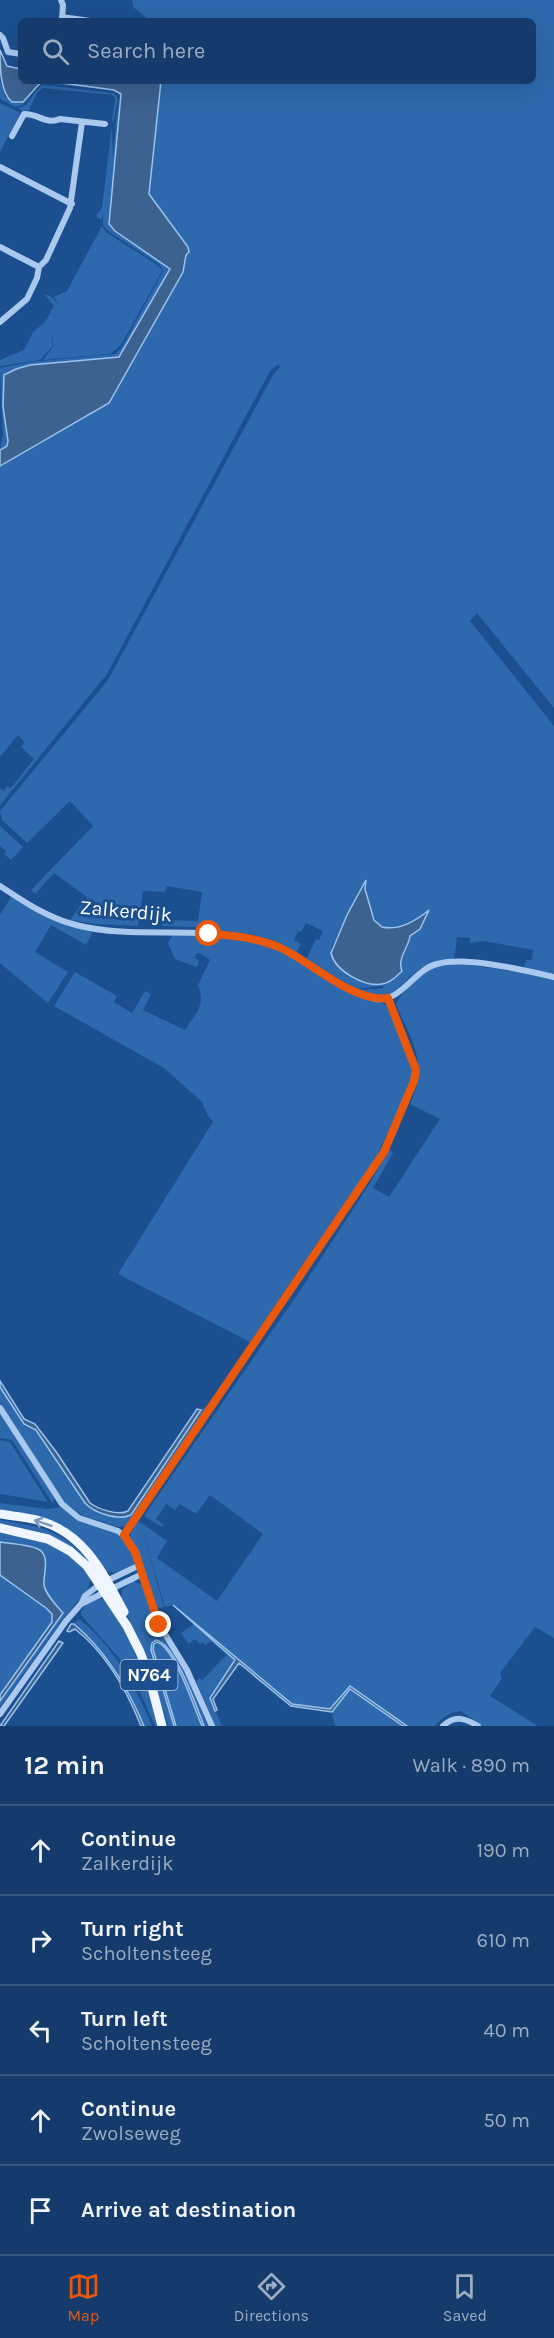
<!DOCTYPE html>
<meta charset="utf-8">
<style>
body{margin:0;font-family:Karla,sans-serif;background:#1d4271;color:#f1f3f6}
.stop{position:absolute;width:18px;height:18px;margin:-14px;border:4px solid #ea580c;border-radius:50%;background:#fff}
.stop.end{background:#ea580c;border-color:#fff;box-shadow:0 2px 6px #0008}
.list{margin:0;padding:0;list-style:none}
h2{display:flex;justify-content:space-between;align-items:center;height:78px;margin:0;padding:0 24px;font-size:26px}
h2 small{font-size:20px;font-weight:400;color:#9dadc1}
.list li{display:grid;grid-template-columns:39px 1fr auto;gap:18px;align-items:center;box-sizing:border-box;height:90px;padding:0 24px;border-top:2px solid #33557e}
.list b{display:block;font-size:22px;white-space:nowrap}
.list p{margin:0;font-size:20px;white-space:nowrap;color:#9dadc1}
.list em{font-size:20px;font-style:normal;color:#9dadc1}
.icon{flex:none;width:33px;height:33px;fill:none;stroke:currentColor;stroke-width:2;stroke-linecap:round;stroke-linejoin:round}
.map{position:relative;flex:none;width:554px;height:1726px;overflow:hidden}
.search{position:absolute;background:#143b6b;box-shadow:0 6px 24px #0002;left:18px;right:18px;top:18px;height:66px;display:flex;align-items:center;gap:15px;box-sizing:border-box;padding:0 21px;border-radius:9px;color:#9dadc1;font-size:22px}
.sheet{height:528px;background:#143b6b}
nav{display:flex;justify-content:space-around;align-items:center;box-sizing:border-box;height:84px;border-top:2px solid #33557e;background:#143b6b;font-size:16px;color:#9dadc1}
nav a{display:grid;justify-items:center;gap:3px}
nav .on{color:#ea580c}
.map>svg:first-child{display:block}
.green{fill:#2e69ad;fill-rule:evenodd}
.water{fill:#3c6290;stroke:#9cc4f0;stroke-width:1.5}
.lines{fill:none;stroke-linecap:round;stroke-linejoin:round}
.street{stroke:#a9c9ee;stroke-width:6}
.primary{stroke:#f0f6ff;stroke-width:9}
.oneway{stroke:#7b9ac1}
.route{stroke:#ea580c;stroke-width:8}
.labels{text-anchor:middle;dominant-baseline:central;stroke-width:6;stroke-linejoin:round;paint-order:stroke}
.shield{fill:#1b4f8f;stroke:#bbcadd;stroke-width:1.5}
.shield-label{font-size:18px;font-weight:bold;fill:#fff}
.street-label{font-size:20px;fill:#fff;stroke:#1b4f8f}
</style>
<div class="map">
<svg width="554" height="1726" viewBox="0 0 554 1726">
<rect width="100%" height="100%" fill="#1b4f8f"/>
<path class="green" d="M132,0H554V708L477,613L470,621L554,726V974L524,968L526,960H532L533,950L484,941L470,943V938L457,937L454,960C445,961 434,961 426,966C398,980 396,1007 359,990L383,988V986L357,989L306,960L316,939L319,940L323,931L306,923L301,932L298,931L294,940L301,944L296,954L273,940L251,934L193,927L162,926L163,920L198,921L202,892L167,886L165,892L143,891L138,926L95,924L70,920L87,897L54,873L35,894L31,890L93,826L70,801L27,843L2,820L0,811L108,680L273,375L280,367L278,364L270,371L107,674L0,805V788L4,791L7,786L11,788L34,759L21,747L25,742L18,735L0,757V466L109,403L183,272L186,255L189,252L188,247L149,197L148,192L161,81H533V21H150L133,7ZM367,882C364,892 373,921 382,927C400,931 417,920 429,910L420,929L410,936C409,948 401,956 400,969L381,985C353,985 345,968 331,948L347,915Z
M0,81L5,96L14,102C30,103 31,88 42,81C62,81 101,83 120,92L122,99L109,224L115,231L170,269L119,357L30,365L16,369L4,375L3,407L8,441L7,446L0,450L3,434L0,368L30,362L115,354L122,347L163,271L159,264L108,231L103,225V214L101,220L96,216L102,208L112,126L113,160L116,121L120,98L119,94L112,90L43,83C30,89 31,104 16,107L0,99Z
M43,85L114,93L118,98L114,120L112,122L115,99L112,95L43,88L37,93L29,110L23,111L18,108C32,106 31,91 43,85Z
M0,103L20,113L0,152Z
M102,226L107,233L159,266L162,271L121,345L110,354L43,360L53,347V331L52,347L40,360L0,366V360L24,350L33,332L45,322L54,306L44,294L52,297L60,306L54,297L67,291Z
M0,826L23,847L11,860L4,854L6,851L0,846Z
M11,897L48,918L93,931L86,945L51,925L35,952L68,972L48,1003L0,963V915Z
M173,934C201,936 232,936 260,943C296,952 323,981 357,995C365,998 381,1000 387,1006C396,1015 413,1066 413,1079L370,1170L347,1199L250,1342L118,1274L213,1122L208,1116L202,1102L164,1068L54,1006L75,972L117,996L114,1002L132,1013L145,991L151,994L143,1010L185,1030C196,1013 206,1005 198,985L210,960L200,953L196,954L195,958L199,961L197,967L175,959L168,943Z
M453,963L498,969L554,979V1638L535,1627L500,1673L502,1678L490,1696L538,1726H482L461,1711C450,1712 443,1717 435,1726H407L350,1686L330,1709L292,1704L174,1605L165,1607L141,1525L164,1607L155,1609L130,1535L136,1523L140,1522L167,1541L157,1558L217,1601L263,1534L210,1495L196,1514L180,1504L175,1510L166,1504L156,1519L164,1525L162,1527L144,1516L297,1295L363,1194L390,1149L393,1153L373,1188L389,1197L440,1119L410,1104C429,1062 412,1043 396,1004C410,981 425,967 453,963Z
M0,1387L24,1424L36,1430L87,1506C98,1514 118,1521 131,1515L201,1410L204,1407L207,1409L128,1526L118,1527L84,1516L65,1503L0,1403Z
M0,1413L54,1498L53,1504L12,1440L0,1438Z
M0,1440L10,1442L48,1502L0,1494Z
M0,1503L48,1509L61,1507L78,1520L112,1530L123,1538L135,1557L134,1564C125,1571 115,1576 104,1570C71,1521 57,1518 0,1509Z
M0,1520C51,1528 65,1532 99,1572L74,1552L0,1527Z
M0,1531L34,1536L76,1558L90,1577V1581L88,1589L66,1615L0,1707V1701L63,1613C56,1605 46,1595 44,1584C42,1565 50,1567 37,1548L0,1542Z
M0,1575L46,1608L52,1614V1622L0,1695Z
M133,1581L143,1585L155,1623L186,1673L208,1726H204C197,1708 175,1643 156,1640L151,1647L174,1726H168L149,1665L121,1601L122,1590Z
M103,1599C126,1612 151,1699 159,1726H155L139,1690L119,1658L81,1615C81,1604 93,1599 103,1599Z
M78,1619C109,1639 139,1692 152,1726H144C128,1687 106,1653 74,1624Z
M194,1624L235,1660L210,1698L222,1726H215L196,1681L200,1678L202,1680C212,1672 217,1663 227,1655L210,1641L205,1645L203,1642L200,1644L195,1639L189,1644L181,1633Z
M157,1642L160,1643C181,1664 191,1699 202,1726H176L153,1649V1646Z
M350,1689L403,1726H335L332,1712Z"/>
<path class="water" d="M0,50L7,66L21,69V81H42L23,102H12C0,92 0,67 0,50Z
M47,81H161L149,194L188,247L189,252L186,255L183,272L109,403L0,466V450L7,446L8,441L3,407L4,375L16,369L30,365L119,357L170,269L115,231L109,224L121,94L114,90Z
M366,880L365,889L374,920L382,927C400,931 417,920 429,910L420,929L410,936C408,949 397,958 402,971C396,977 390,983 382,984C364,987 335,971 331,953L347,915Z
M0,1381L24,1419L35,1424L57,1453L90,1503C98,1509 118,1516 128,1511L197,1409L201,1410L131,1515C118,1521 94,1513 85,1503L36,1430L24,1424L0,1387Z
M0,1542C12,1544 28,1544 38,1549C51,1555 43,1574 44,1585C46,1595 56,1605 63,1613L0,1701V1695L52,1622V1614L46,1608L0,1575Z
M173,1605L292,1704L330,1709L350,1686L407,1726H403L350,1689L332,1712L291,1706L239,1663L213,1699L217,1710L215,1711L210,1698L235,1660Z
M71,1624H74C106,1651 128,1688 144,1726H141C127,1691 106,1653 75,1629L69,1632L67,1631Z
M156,1640C175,1643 197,1708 204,1726H202C194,1708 175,1648 157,1642L154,1644L153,1649L176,1726H174L151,1650L152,1643Z
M59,1641L63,1643L4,1726H0Z"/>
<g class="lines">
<path class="street" d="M61,0L63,5L62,20
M62,17L90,21
M0,35L3,38L8,52L21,54
M12,136L24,114C37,113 46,125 60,119L105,124
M0,167L72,204
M0,247L39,267
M0,322L27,299L37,278L39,267L46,260L70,208L82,122
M0,886C24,902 48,918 76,925C138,941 205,923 267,943C302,954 342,993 376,999C400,1003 415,969 437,964C467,956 523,970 554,977
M0,1408L62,1504L79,1518L118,1531L127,1538L136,1552L157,1621L187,1670L212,1726
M124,1535L384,1151L414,1081L416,1069L388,998
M81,1604L142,1574
M0,1714L66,1621L81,1604L85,1596L100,1584L140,1565
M443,1726C455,1715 465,1718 478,1726"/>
<path class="primary" d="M0,1514C12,1516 25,1517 37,1520C84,1532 103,1573 124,1612
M0,1528L48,1539L70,1551L87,1566L127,1626L140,1652L149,1676L162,1726"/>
</g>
<defs><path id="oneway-shaft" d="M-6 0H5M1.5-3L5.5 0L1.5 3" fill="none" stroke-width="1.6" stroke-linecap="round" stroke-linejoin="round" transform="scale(1.5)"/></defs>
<use class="oneway" href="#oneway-shaft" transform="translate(43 1523) rotate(-162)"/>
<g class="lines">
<path class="route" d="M159,1625L135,1552L124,1535L384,1152L414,1081L416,1070L388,998C354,1003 311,962 281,948C259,938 233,935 209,934"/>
</g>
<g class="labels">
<rect class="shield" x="120.5" y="1660" width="57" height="30" rx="4.5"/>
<g class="shield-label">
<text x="149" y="1675">N764</text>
</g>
<g class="street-label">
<text transform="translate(126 911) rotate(5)">Zalkerdijk</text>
</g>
</g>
</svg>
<div class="stop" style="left:209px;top:934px"></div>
<div class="stop end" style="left:159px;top:1625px"></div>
<div class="search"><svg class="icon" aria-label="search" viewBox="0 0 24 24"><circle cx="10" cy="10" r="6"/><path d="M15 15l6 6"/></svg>Search here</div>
</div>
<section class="sheet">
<h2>12 min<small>Walk · 890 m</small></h2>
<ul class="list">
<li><svg class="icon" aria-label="ahead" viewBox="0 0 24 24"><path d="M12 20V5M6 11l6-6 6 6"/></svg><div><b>Continue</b><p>Zalkerdijk</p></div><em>190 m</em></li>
<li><svg class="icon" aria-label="right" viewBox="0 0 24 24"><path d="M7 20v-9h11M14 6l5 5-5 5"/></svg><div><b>Turn right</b><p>Scholtensteeg</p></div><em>610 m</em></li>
<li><svg class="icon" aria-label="left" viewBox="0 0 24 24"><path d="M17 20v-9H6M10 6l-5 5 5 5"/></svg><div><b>Turn left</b><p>Scholtensteeg</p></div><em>40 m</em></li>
<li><svg class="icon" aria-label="ahead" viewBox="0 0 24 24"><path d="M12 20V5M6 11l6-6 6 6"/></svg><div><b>Continue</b><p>Zwolseweg</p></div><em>50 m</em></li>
<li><svg class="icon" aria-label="arrive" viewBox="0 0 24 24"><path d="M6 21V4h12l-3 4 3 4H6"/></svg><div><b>Arrive at destination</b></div></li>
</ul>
</section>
<nav>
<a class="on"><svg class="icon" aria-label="map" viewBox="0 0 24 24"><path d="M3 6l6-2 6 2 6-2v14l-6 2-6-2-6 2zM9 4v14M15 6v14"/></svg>Map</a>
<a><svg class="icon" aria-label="directions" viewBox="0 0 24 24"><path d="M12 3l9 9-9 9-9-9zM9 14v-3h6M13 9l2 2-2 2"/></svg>Directions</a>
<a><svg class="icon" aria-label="saved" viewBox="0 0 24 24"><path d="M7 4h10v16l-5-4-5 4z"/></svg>Saved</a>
</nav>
